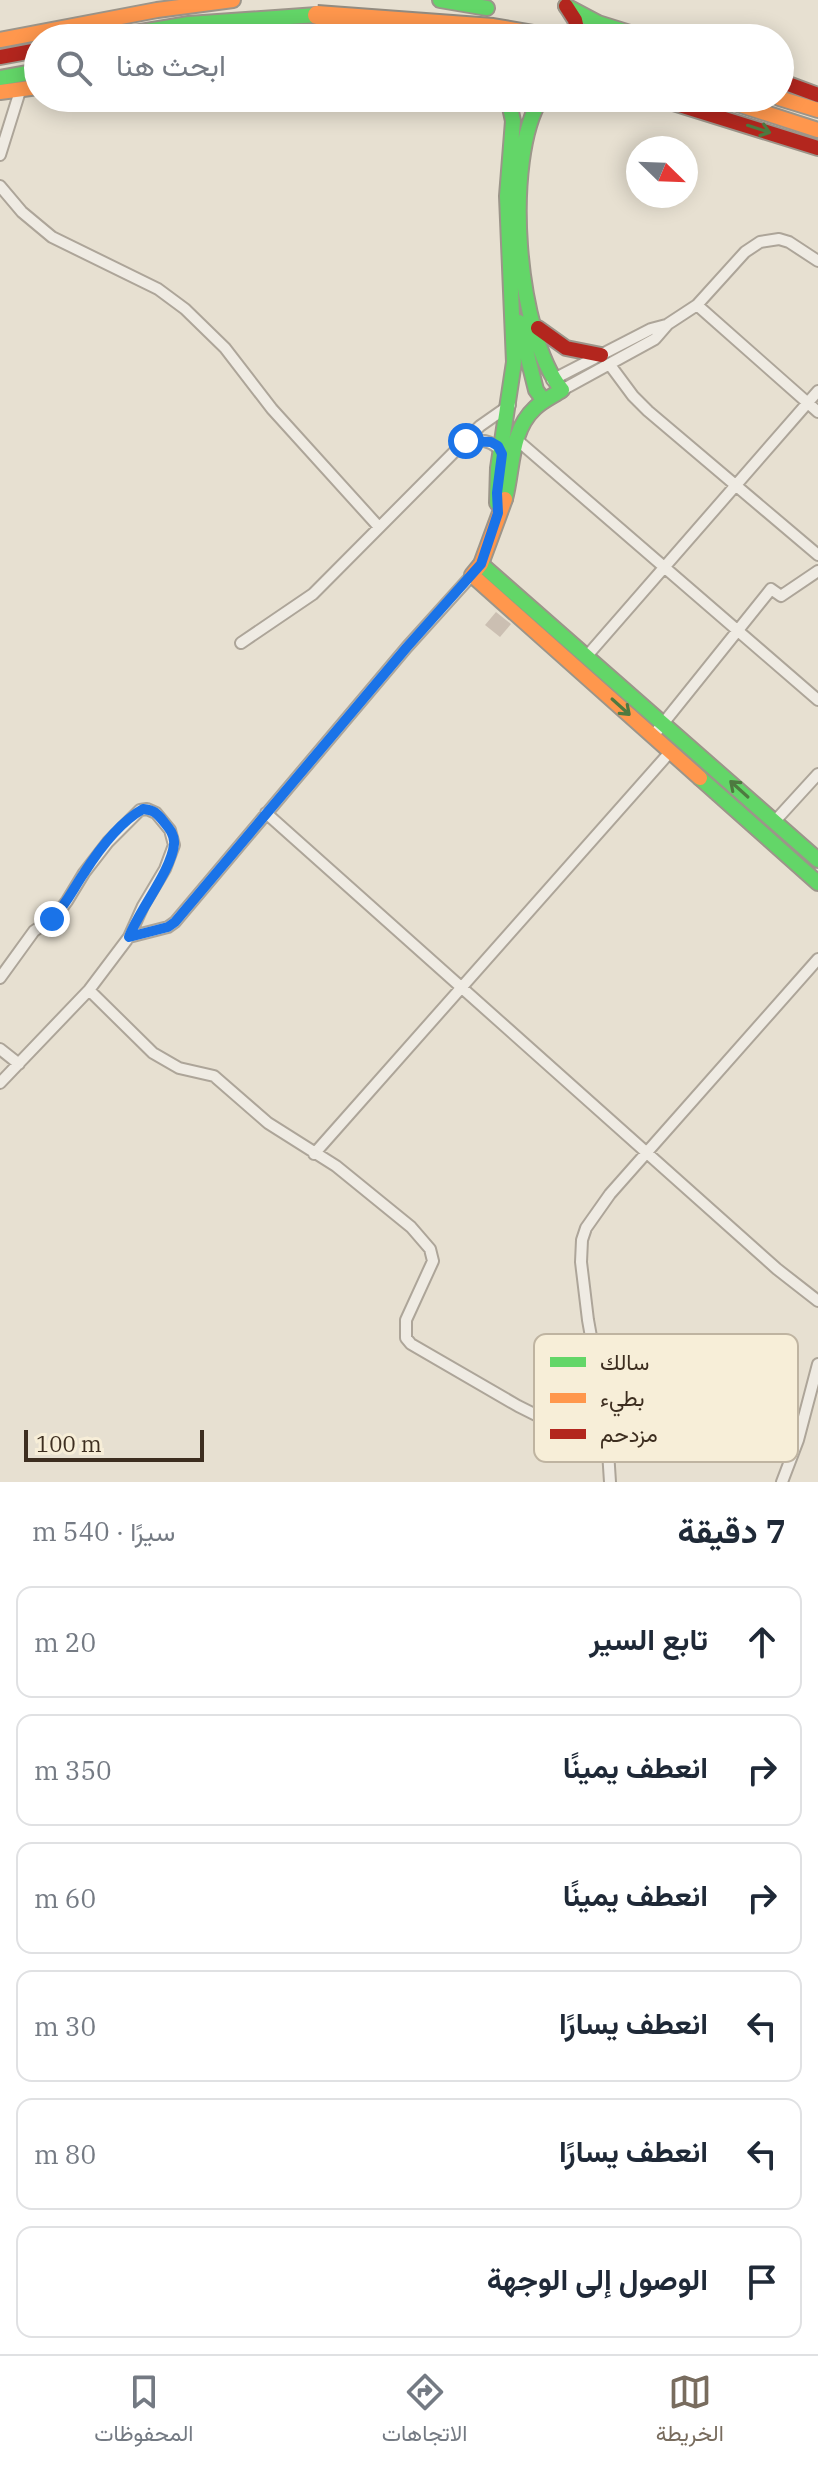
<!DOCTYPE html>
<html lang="ar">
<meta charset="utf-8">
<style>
body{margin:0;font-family:"IBM Plex Serif",Vazirmatn,serif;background:#f6f6f7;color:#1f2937;direction:rtl}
.compass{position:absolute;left:626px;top:136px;width:72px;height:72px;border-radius:50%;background:#fff;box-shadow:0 4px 20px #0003;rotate:113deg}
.scale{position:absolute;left:24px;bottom:20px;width:180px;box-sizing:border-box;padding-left:8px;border:4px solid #3d2e20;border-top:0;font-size:22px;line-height:28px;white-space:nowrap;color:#3d2e20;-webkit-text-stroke:6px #f7eed8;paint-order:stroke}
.stop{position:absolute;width:24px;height:24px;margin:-18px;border:6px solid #1a73e8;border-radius:50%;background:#fff}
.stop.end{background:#1a73e8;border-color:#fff;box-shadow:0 2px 8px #0008}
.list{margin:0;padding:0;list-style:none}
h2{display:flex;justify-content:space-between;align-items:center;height:104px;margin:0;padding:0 32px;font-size:34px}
h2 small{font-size:26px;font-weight:400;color:#747a83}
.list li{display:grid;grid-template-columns:52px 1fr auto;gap:24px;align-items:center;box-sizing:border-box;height:112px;margin:0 16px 16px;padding:0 16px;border:2px solid #e0e1e3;border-radius:16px}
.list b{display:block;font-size:30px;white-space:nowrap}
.list em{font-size:26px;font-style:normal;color:#747a83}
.icon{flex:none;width:44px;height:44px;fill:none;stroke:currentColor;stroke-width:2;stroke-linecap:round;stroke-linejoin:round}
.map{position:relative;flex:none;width:818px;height:1482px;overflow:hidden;direction:ltr}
.search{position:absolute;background:#fff;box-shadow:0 4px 20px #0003;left:24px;right:24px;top:24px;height:88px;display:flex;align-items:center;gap:20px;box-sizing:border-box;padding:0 28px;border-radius:44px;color:#747a83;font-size:30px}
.sheet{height:872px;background:#fff}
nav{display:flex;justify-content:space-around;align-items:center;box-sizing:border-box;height:112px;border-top:2px solid #e0e1e3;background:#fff;font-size:22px;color:#747a83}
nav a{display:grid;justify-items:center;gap:4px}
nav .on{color:#786c5e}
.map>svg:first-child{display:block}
.building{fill:#cbbfb2}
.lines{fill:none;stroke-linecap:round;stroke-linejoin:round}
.street-casing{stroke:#ada599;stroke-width:14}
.fast-casing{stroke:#9c958a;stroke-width:18}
.slow-casing{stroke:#9c958a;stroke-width:18}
.jam-casing{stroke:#9c958a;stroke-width:18}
.street{stroke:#efebe3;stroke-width:10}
.fast{stroke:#63d668;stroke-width:14}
.slow{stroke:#ff974d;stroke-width:14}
.jam{stroke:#b3261e;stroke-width:14}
.slow-bridge-casing{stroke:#928b80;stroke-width:22;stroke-linecap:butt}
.slow-bridge{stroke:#ff974d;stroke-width:18}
.oneway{stroke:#4e7a40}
.route{stroke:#1a73e8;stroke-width:10}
.key{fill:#f7eed8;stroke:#bfb4a1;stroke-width:2}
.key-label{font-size:22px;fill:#3d2e20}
</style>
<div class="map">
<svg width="818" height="1482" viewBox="0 0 818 1482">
<rect width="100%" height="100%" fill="#e7e0d1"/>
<path class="building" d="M496,612L511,624L500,637L485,625Z"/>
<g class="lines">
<defs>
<path id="street" d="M0,155L20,91
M0,186L22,212L52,237L158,289L185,309L225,348L272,409L378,526
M697,305L818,412
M610,365L633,396L648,411L818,555
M552,380L651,329L666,325
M562,390L655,339L668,324L697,305L745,252L760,242L779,239L789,242L818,261
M516,439L818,700
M466,441C480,439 495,440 502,454
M241,643L313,594L480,426L510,405
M586,657L818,391
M653,736L771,589L781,596L818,571
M266,813L777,1269L818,1301
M775,821L818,774
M0,978L34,931L55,917L67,901L84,873L108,842L140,810L147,809L156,813L170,830L174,845L165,869L143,906L129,937
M89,990L153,1053L179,1068L214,1076L268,1123L336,1166L411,1227L430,1249L433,1261L406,1320V1338L411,1344L518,1406L608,1451
M0,1049L19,1064
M0,1083L89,990L129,937L168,927L175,922L407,647L472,575
M314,1154L671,751
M596,1360L696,1384L800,1431
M610,1482L606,1420L588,1320L581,1262L582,1240L586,1228L610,1194L818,959
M782,1482L798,1440L818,1364"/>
<path id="fast" d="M440,0L487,8
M566,6L598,23L646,38
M105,38L189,24L317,15
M250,38L314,33L393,38
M0,78L38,71
M519,322L536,390L544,401
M505,499C513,469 510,431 535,408C542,401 553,396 562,390C516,334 503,159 541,98
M497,503L498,468L514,362L507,196L513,121L508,98
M481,564L818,860
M700,778L818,883"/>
<path id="slow" d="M0,40L157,10L233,0
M0,92L38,87
M719,98L818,130
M779,98L818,110
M505,499L481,564L472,575L700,778"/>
<path id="jam" d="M566,6L575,20L579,38
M0,57L38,50
M780,81L818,95
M657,98L818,148
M538,328L566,348L601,355"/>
</defs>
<use href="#street" class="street-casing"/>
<use href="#fast" class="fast-casing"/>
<use href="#slow" class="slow-casing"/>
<use href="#jam" class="jam-casing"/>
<use href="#street" class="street"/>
<use href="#fast" class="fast"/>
<use href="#slow" class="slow"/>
<use href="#jam" class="jam"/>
<defs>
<path id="slow-bridge" d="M317,15L493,28L551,38"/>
</defs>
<use href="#slow-bridge" class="slow-bridge-casing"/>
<use href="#slow-bridge" class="slow-bridge"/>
</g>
<defs><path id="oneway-shaft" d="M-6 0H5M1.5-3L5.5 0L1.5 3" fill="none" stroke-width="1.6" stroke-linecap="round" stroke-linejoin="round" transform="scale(2)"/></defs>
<g class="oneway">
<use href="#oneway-shaft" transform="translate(759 129) rotate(18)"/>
<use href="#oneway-shaft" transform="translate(621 707) rotate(42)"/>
<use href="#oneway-shaft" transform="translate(739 789) rotate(-138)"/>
</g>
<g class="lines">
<path class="route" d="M52,919C66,905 73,889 84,873C98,851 120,822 143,809C154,810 157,813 164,822C169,828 175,835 174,844C172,870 139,910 129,937L168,927L175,922L407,647L481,564L498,513L497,493L502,454L498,446L491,442L466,441"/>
</g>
<rect x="534" y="1334" width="264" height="128" rx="12" class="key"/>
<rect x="550" y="1357" width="36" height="10" fill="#63d668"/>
<rect x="550" y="1393" width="36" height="10" fill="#ff974d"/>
<rect x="550" y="1429" width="36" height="10" fill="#b3261e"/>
<g class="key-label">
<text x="600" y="1370">سالك</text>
<text x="600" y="1406">بطيء</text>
<text x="600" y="1442">مزدحم</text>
</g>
</svg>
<svg class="compass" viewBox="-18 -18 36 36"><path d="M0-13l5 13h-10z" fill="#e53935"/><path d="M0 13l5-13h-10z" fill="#747a83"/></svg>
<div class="scale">100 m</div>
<div class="stop" style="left:466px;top:441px"></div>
<div class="stop end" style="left:52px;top:919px"></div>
<div class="search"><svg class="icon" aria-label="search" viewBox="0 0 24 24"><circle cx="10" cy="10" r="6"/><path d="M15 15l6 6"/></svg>ابحث هنا</div>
</div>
<section class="sheet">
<h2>7 دقيقة<small>سيرًا · 540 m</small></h2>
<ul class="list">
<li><svg class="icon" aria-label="ahead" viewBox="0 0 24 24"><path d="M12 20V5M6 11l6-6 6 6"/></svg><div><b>تابع السير</b></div><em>20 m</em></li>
<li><svg class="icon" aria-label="right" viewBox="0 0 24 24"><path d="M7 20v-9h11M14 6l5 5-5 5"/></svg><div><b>انعطف يمينًا</b></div><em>350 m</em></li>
<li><svg class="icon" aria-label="right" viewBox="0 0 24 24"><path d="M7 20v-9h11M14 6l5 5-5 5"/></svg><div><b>انعطف يمينًا</b></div><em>60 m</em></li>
<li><svg class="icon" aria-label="left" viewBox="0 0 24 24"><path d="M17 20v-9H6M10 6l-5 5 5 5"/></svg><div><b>انعطف يسارًا</b></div><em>30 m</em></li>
<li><svg class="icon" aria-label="left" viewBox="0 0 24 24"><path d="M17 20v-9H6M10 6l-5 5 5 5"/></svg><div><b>انعطف يسارًا</b></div><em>80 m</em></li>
<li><svg class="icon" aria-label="arrive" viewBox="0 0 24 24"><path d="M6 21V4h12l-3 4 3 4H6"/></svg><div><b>الوصول إلى الوجهة</b></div></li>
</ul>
</section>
<nav>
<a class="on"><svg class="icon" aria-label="map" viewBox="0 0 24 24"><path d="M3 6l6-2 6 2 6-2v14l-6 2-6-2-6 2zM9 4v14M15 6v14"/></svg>الخريطة</a>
<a><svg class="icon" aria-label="directions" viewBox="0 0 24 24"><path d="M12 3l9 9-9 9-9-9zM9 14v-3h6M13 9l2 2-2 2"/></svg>الاتجاهات</a>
<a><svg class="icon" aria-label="saved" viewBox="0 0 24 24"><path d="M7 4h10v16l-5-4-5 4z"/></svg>المحفوظات</a>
</nav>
